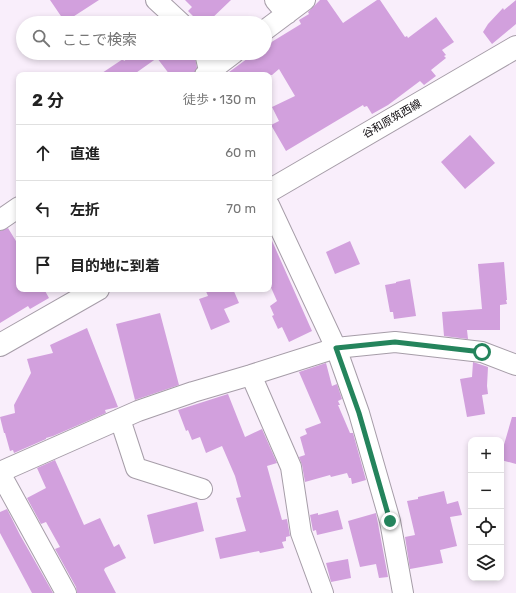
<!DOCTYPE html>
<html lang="ja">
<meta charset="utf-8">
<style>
body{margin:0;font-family:Rubik,"Noto Sans JP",sans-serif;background:#f6f6f6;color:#222}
.controls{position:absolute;right:12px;bottom:12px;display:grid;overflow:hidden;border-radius:8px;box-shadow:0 2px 6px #0003}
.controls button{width:36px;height:36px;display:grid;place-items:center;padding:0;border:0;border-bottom:1px solid #e0e0e0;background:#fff;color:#222;font:20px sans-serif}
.stop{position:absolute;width:12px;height:12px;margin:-9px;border:3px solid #24845c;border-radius:50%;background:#fff}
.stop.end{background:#24845c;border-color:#fff;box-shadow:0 1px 4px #0008}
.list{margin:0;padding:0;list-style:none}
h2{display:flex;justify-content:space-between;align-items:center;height:52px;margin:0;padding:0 16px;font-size:17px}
h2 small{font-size:13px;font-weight:400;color:#767676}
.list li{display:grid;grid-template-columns:26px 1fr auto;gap:12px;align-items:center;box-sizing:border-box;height:56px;padding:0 16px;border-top:1px solid #e0e0e0}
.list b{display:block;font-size:15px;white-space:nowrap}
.list em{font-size:13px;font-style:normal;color:#767676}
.icon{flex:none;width:22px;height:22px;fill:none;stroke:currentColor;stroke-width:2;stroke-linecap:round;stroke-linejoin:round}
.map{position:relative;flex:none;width:516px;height:593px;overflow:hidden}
.search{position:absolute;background:#fff;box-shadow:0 2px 6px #0003;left:16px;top:16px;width:256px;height:44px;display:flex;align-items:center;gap:10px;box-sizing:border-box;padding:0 14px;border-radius:22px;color:#767676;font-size:15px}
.panel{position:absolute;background:#fff;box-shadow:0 2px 6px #0003;left:16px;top:72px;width:256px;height:220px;border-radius:8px}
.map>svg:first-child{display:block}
.building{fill:#d2a0dd}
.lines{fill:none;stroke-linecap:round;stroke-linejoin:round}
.minor-casing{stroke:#a69da8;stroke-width:22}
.major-casing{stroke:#a69da8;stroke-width:24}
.minor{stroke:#fff;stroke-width:20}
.major{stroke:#fff;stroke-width:22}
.route{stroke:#24845c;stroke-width:5}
.labels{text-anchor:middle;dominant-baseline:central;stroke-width:3.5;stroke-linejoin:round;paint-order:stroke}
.street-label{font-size:11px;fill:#120e12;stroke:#fff}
</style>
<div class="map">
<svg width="516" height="593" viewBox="0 0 516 593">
<rect width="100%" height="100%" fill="#f9eefb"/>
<path class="building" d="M50,0H99L65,22Z
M185,0H231L207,23H200L188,11L192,7Z
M320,0H327L343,23L377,0H380L405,37L407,36L408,38L436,17L454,42L442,50L446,55L444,56L446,58L431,70L436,76L424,85L420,81L388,105L372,114L367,106L364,107L363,105L286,151L271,125L279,121L272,107L295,96L279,69L272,75H225L255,53H265V46L301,24L299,20L309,14L308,12Z
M516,0V24L492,44L483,32L488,24L503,8L504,10Z
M136,53H194L197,68L194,75H170L157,58L133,75H99L123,59L124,61Z
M470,135L495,163L465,189L441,162Z
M8,228L19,246V289H44L49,298L30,309L28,306L0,323V231Z
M269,234L312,331L289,342L282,327L278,329L272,316L274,315L270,306L277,301L269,283Z
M350,241L360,264L335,274L326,252Z
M504,262L507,300H506L507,304L500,305V330H467L468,339L444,336L442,312L482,309L478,264Z
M410,279L416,316L394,319L393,312H390L385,285L396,283V282Z
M205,289H233L239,303L224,309L230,322L211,330L199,299L208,296Z
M160,313L179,385L135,400L116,324Z
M87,328L118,407L105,410L106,413L53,436L46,438V439L14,453L13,450L10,451L5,433H4L0,417L15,413L14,405L31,373L27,359L53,353L50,345Z
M473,362L488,367L487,386L488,394L482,395L485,414L467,417L460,379L472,377Z
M326,363L332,386L337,384L342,399L338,401L340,405H338L350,433H353L366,480L352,484L351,478H349L347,473L331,477L330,475L305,482L302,465L299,457L305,455L300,437L307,434L305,429L321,423L299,372Z
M228,394L245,437L262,429L277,463L267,466L282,520L287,519L290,536L286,537V541L282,542L284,548L260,553L259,551L220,559L215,538L246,531L236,498L241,497L235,476L222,446L206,453L200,437L192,440L188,430L186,431L178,410Z
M512,417H516V464L501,460V455Z
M55,460L84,525L100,518L114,547L119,544L126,558L105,568L104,570L116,593H77L76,587L55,549L60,547L46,522L41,524L27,498L46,488L37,468Z
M444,491L447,504L458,501L462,515L450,517L457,546L440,550L443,563L410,569L405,537L415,535L407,501L418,499V497Z
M197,502L204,531L154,544L147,515Z
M7,509L20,535L53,593H32L0,533V512Z
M338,510L343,529L317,535L316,530L313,531L310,515L318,513V515Z
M376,513L388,577L379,578L376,564L360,567L348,521Z
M348,559L351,578L331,582L326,563Z"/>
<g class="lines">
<defs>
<path id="minor" d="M156,0L181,23
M275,0L287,14
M265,30L305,0
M205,53L210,75
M205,75L234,53
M269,205L336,348L359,413L390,521L403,593
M0,220L19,207
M251,375L291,467L301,533L323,593
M120,419L136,468L202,489
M0,472L138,411L193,392L251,375L336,348L395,342L482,352L516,365
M0,473L66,593"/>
<path id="major" d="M269,191L516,47
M0,345L98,289"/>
</defs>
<use href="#minor" class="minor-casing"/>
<use href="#major" class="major-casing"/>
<use href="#minor" class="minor"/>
<use href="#major" class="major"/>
</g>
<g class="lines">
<path class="route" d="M390,521L359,413L336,348L395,342L482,352"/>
</g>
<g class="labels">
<g class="street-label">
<text transform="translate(392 119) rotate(-30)">谷和原筑西線</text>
</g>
</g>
</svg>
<div class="controls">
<button>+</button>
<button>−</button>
<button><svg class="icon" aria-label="locate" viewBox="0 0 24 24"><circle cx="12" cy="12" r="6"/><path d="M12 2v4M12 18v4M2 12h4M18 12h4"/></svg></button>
<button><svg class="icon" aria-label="layers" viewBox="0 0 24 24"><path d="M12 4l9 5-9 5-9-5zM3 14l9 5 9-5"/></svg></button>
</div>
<div class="stop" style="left:482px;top:352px"></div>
<div class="stop end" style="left:390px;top:521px"></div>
<div class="search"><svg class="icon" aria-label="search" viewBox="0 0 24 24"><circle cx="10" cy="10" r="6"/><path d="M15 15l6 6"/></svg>ここで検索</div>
<section class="panel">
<h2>2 分<small>徒歩 · 130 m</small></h2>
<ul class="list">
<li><svg class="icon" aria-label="ahead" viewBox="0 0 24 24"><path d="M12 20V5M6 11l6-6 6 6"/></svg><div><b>直進</b></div><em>60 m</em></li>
<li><svg class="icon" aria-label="left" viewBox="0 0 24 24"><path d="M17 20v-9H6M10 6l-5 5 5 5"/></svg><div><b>左折</b></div><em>70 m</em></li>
<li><svg class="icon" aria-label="arrive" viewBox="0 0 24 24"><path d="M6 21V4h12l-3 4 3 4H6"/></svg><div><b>目的地に到着</b></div></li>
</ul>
</section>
</div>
